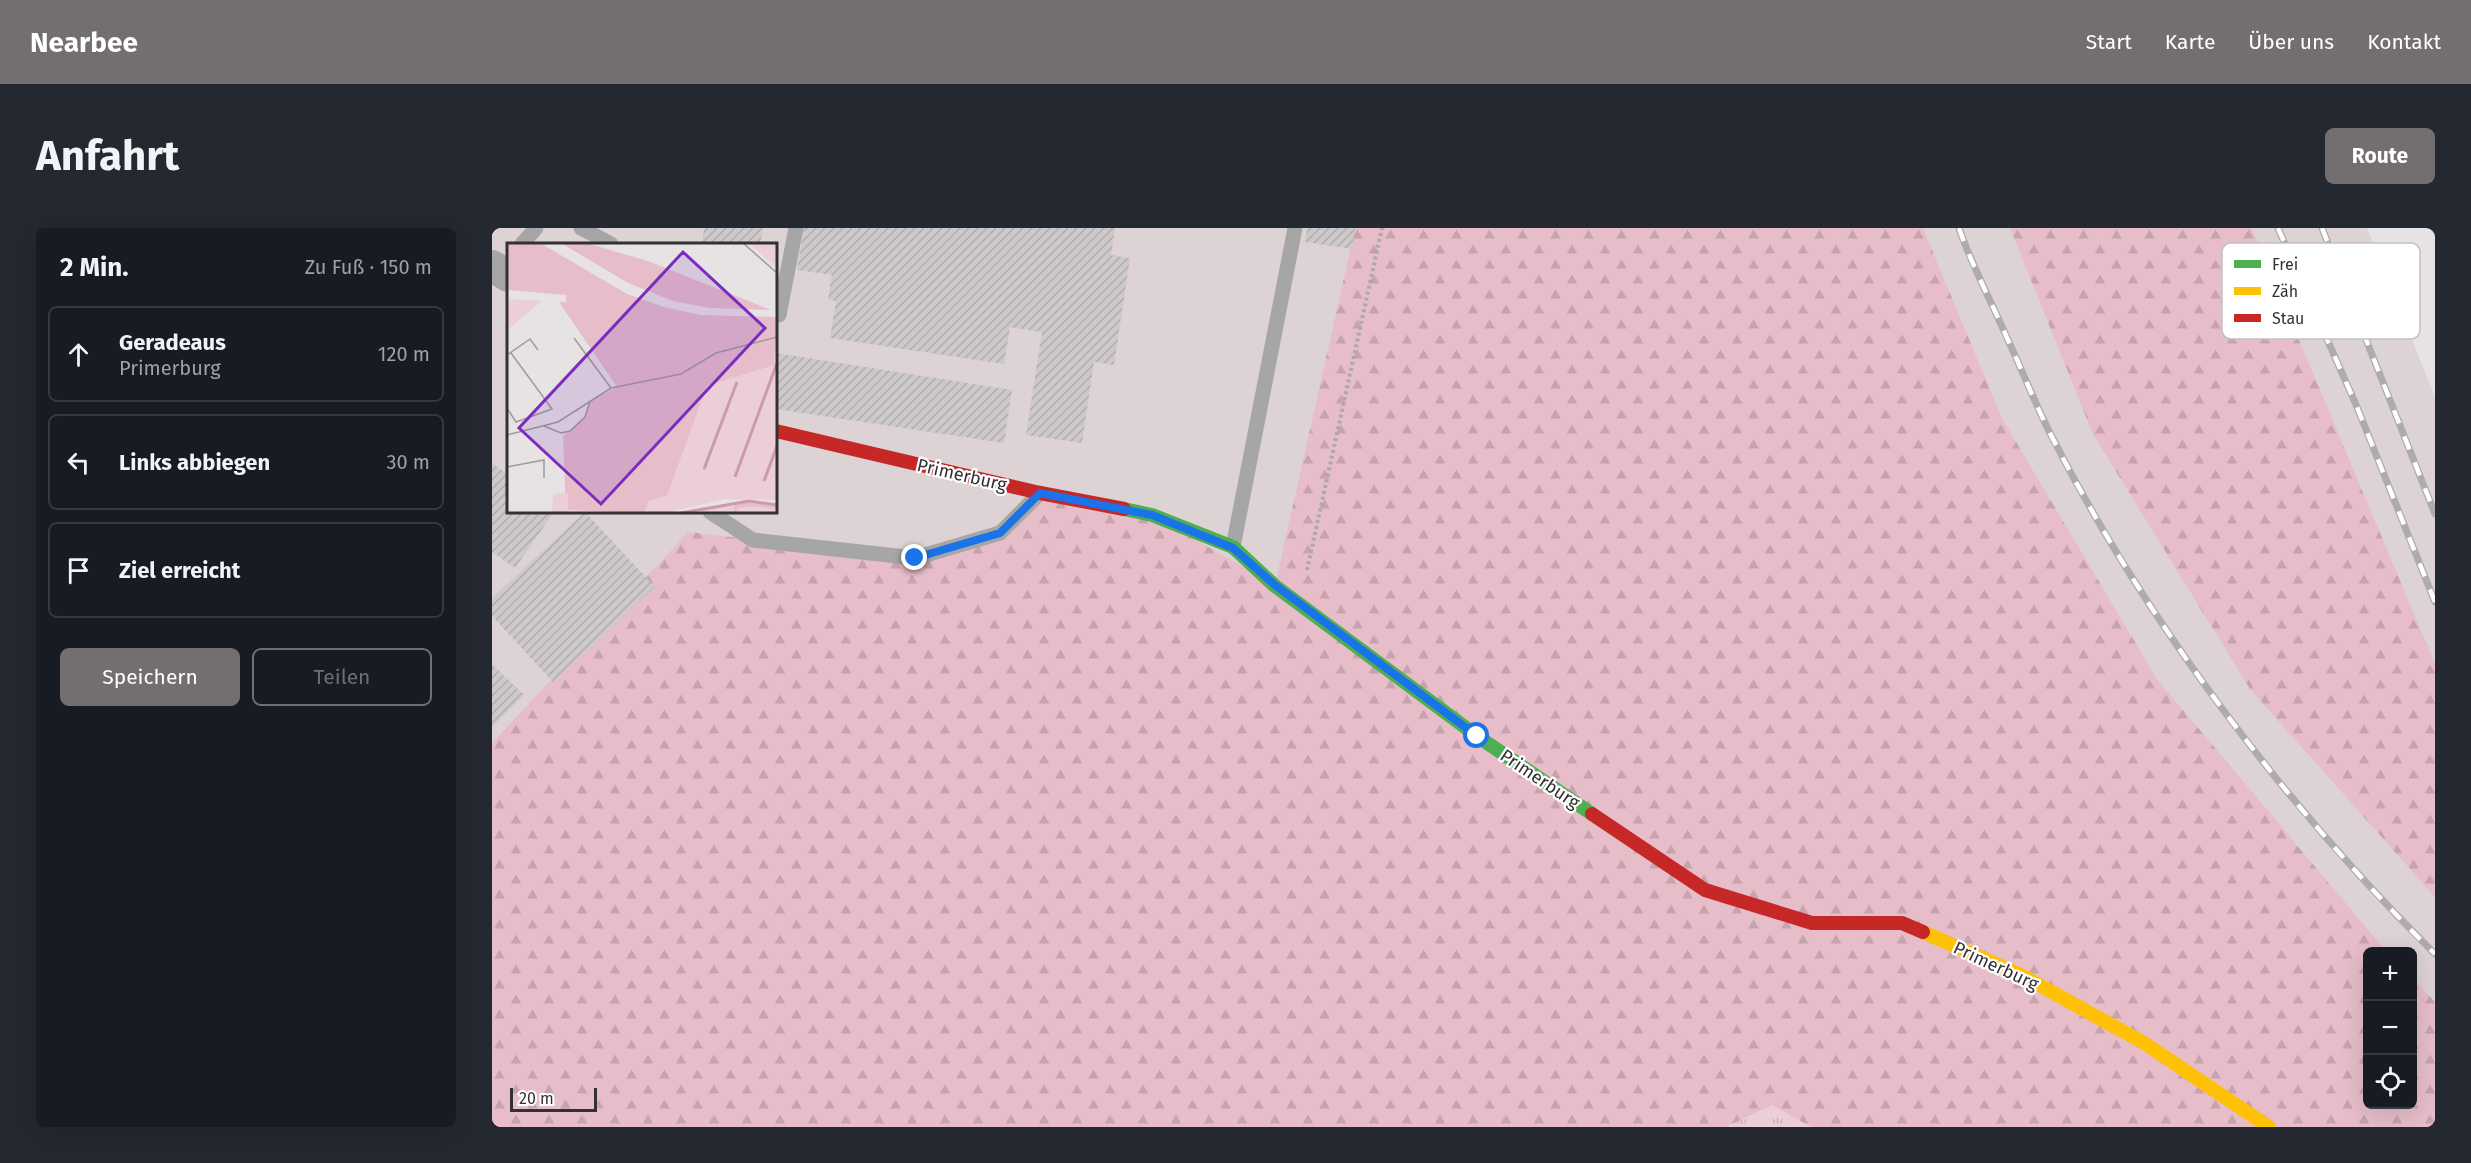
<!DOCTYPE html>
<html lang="de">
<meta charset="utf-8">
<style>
body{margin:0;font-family:"Fira Sans",sans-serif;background:#242831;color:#f1f3f6}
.controls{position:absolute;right:18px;bottom:18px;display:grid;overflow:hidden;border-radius:9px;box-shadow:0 6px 24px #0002}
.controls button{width:54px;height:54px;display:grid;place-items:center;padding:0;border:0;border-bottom:2px solid #363941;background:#171b24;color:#f1f3f6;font:30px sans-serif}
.scale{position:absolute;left:18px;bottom:15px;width:87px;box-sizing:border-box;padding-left:6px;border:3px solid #343132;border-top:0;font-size:16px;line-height:21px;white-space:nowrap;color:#343132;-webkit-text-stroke:4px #fff;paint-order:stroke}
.stop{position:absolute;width:18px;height:18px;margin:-14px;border:4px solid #1a73e8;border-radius:50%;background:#fff}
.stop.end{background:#1a73e8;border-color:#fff;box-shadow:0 2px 6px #0008}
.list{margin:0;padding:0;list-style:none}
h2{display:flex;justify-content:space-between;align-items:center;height:78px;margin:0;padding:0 24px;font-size:26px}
h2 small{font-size:20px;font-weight:400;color:#9ea1a6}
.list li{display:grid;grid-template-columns:39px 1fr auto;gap:18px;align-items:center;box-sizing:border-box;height:96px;margin:0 12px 12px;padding:0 12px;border:2px solid #363941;border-radius:9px}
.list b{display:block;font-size:22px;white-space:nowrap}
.list p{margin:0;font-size:20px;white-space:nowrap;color:#9ea1a6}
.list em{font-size:20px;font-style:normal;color:#9ea1a6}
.actions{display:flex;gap:12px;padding:18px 24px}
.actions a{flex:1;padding:14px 0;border:2px solid #736f70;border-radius:9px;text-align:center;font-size:21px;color:#736f70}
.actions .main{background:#736f70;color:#fff}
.icon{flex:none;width:33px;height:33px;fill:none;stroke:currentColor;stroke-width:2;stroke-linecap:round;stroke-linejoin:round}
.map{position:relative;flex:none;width:1943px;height:899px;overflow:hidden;border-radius:9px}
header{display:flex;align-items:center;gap:36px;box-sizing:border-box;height:84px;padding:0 30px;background:#736f70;color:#fff}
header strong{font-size:28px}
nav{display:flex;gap:33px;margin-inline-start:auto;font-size:21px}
.intro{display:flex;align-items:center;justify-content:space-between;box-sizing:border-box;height:144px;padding:0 36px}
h1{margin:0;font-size:42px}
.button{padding:15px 27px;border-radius:9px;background:#736f70;color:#fff;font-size:21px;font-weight:700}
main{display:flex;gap:36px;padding:0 36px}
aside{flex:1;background:#171b24;border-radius:9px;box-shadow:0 6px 24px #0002}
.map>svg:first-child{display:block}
.built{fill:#ddd2d4;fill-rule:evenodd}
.grass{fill:url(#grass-tufts)}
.forest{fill:url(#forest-firs)}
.building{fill:url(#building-hatch)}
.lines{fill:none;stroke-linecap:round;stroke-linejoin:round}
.path{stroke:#aca9aa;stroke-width:4;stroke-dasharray:3 3;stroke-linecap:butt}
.lane{stroke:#a7a6a6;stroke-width:15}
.street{stroke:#a7a6a6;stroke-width:32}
.fast{stroke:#4caf50;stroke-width:14}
.slow{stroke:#ffc107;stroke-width:14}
.jam{stroke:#c62828;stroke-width:14}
.rail-casing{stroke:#adabac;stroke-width:7}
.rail{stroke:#fff;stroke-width:4.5;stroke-dasharray:14;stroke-linecap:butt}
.route{stroke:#1a73e8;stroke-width:8}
.labels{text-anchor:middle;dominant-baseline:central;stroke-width:4.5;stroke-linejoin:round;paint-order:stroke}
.street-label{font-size:18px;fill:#343132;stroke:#fff}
.inset-river{fill:none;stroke:#cc9baa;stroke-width:3}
.inset-road{fill:none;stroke:#9f9b9c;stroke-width:1.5}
.view{fill:#7b2cbf;fill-opacity:0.15;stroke:#7b2cbf;stroke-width:3}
.inset-edge{fill:none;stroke:#343132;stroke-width:3}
.key{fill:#fff;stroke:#c2c1c2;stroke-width:1.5}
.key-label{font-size:16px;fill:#343132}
</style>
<header>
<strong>Nearbee</strong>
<nav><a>Start</a><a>Karte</a><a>Über uns</a><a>Kontakt</a></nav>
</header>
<div class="intro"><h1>Anfahrt</h1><a class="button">Route</a></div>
<main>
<aside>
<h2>2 Min.<small>Zu Fuß · 150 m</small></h2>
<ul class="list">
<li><svg class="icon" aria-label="ahead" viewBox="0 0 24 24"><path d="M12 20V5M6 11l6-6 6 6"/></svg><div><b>Geradeaus</b><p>Primerburg</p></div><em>120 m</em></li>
<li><svg class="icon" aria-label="left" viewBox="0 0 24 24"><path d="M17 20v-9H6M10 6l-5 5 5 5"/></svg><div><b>Links abbiegen</b></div><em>30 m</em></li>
<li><svg class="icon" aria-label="arrive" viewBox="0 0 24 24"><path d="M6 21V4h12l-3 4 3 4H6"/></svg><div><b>Ziel erreicht</b></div></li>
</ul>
<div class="actions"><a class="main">Speichern</a><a>Teilen</a></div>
</aside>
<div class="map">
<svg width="1943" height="899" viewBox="0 0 1943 899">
<defs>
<pattern id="grass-tufts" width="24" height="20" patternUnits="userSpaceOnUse" patternTransform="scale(1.5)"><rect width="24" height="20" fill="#ebced6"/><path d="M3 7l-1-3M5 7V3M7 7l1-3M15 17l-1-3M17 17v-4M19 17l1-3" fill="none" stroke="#cab1b8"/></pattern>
<pattern id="forest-firs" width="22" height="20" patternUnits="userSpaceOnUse" patternTransform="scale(1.5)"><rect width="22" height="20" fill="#e6bdc9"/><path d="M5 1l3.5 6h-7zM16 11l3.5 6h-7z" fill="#c6a3ad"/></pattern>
<pattern id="building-hatch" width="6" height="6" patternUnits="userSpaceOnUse" patternTransform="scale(1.5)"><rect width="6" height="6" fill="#cdc9ca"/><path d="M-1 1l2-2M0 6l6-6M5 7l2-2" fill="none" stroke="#b1adae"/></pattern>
</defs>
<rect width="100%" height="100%" fill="#e7e2e3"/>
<path class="built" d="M0,0H863L783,358L508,305L423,330L196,304L0,515ZM16,16H284V284H16Z
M1431,0H1875L1943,169V774L1921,750L1920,724L1894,723L1881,710L1665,451L1510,190Z"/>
<path class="grass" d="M1280,877L1319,899H1234Z"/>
<path class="forest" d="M863,0H1431L1510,190L1665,451L1894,723L1876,724V876H1920L1921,750L1943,774V899H1319L1280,877L1234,899H0V515L196,304L423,330L508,305L548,265L660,287L783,357Z
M1518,0H1760L1943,436V669L1758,461L1601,206Z"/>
<path class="building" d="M212,0H271L268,16H210Z
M312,0H623L619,27L638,30L622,137L602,134L590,215L534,207L550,104L518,99L512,136L338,110L344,73L336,71L340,47L305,42Z
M815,0H863L860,21L813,14Z
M284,125L520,162L512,215L284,181Z
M0,235L16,247V284H62L23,340L0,324Z
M93,284L163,359L61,454L0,388V370Z
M0,436L32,467L0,499Z"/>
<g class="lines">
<path class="path" d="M815,342L890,0"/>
<path class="lane" d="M89,0L119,16
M30,16L44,0
M284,86L287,87L304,0
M218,284L261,312L423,330L508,305L548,265
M741,319L803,0"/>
<path class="street" d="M0,38L16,48"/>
<path class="fast" d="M632,281L660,287L741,319L783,358L985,508L1100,586"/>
<path class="slow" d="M1431,704L1531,748L1652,815L1777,899"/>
<path class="jam" d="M284,203L548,265L632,281
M1100,586L1213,662L1320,695H1410L1431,704"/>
<defs>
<path id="rail" d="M1467,0C1480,38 1500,75 1516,112C1530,142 1542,173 1557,203C1651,390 1794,579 1943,726
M1786,0L1865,179L1943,374
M1830,0L1943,286"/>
</defs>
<use href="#rail" class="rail-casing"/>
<use href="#rail" class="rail"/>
</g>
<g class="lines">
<path class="route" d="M423,330L508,305L548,265L660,287L741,320L783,357L985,508"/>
</g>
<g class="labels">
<g class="street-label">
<text transform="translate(470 247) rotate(13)">Primerburg</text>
<text transform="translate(1048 551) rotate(34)">Primerburg</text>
<text transform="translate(1504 738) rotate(25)">Primerburg</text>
</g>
</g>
<g transform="translate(15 15)">
<rect width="270" height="270" fill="#e7e2e3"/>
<path d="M242,0H269L270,25ZM0,56L35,58L0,87ZM270,117V257L218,256L158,270H137L142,258L160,253L200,143L267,122Z" fill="#ebced6"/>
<path d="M0,0H33L120,51L157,64L194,72L270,74L267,122L200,143L160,253L142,258L137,270L59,267L56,193L78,174L83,158L110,144L52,59H59V52L0,47ZM54,0H79L141,18L264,67L202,65L166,58L121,40ZM242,258L270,262V270H226L228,260Z" fill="#e6bdc9"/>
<path d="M61,250V270H45L46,251ZM228,260L226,270H192L193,265Z" fill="#ebced6"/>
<path d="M246,263L270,266V270H229L231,265Z" fill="#ebced6"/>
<path class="inset-river" d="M197,226L230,139M228,234L270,120M257,238L270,203M174,270L242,258L270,262"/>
<path class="inset-road" d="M236,0L270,30M67,95L104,145M0,112L23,96L31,107M0,165L9,179L45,166L4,110M37,183L54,190L63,188L78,174L83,158M0,192L51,179L104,145L174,131L209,110L270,94M0,224L37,217V235"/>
<path class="view" d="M176,9L258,85L94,261L12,185Z"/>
<rect width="270" height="270" class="inset-edge"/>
</g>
<rect x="1730" y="15" width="198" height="96" rx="9" class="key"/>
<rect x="1742" y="32" width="27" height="8" fill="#4caf50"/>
<rect x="1742" y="59" width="27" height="8" fill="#ffc107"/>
<rect x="1742" y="86" width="27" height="8" fill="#c62828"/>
<g class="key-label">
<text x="1780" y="42">Frei</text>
<text x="1780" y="69">Zäh</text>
<text x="1780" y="96">Stau</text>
</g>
</svg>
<div class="controls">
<button>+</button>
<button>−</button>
<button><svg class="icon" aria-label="locate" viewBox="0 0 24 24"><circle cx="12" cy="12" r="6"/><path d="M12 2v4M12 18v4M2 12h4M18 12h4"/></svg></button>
</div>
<div class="scale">20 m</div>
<div class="stop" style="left:985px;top:508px"></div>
<div class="stop end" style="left:423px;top:330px"></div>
</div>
</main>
